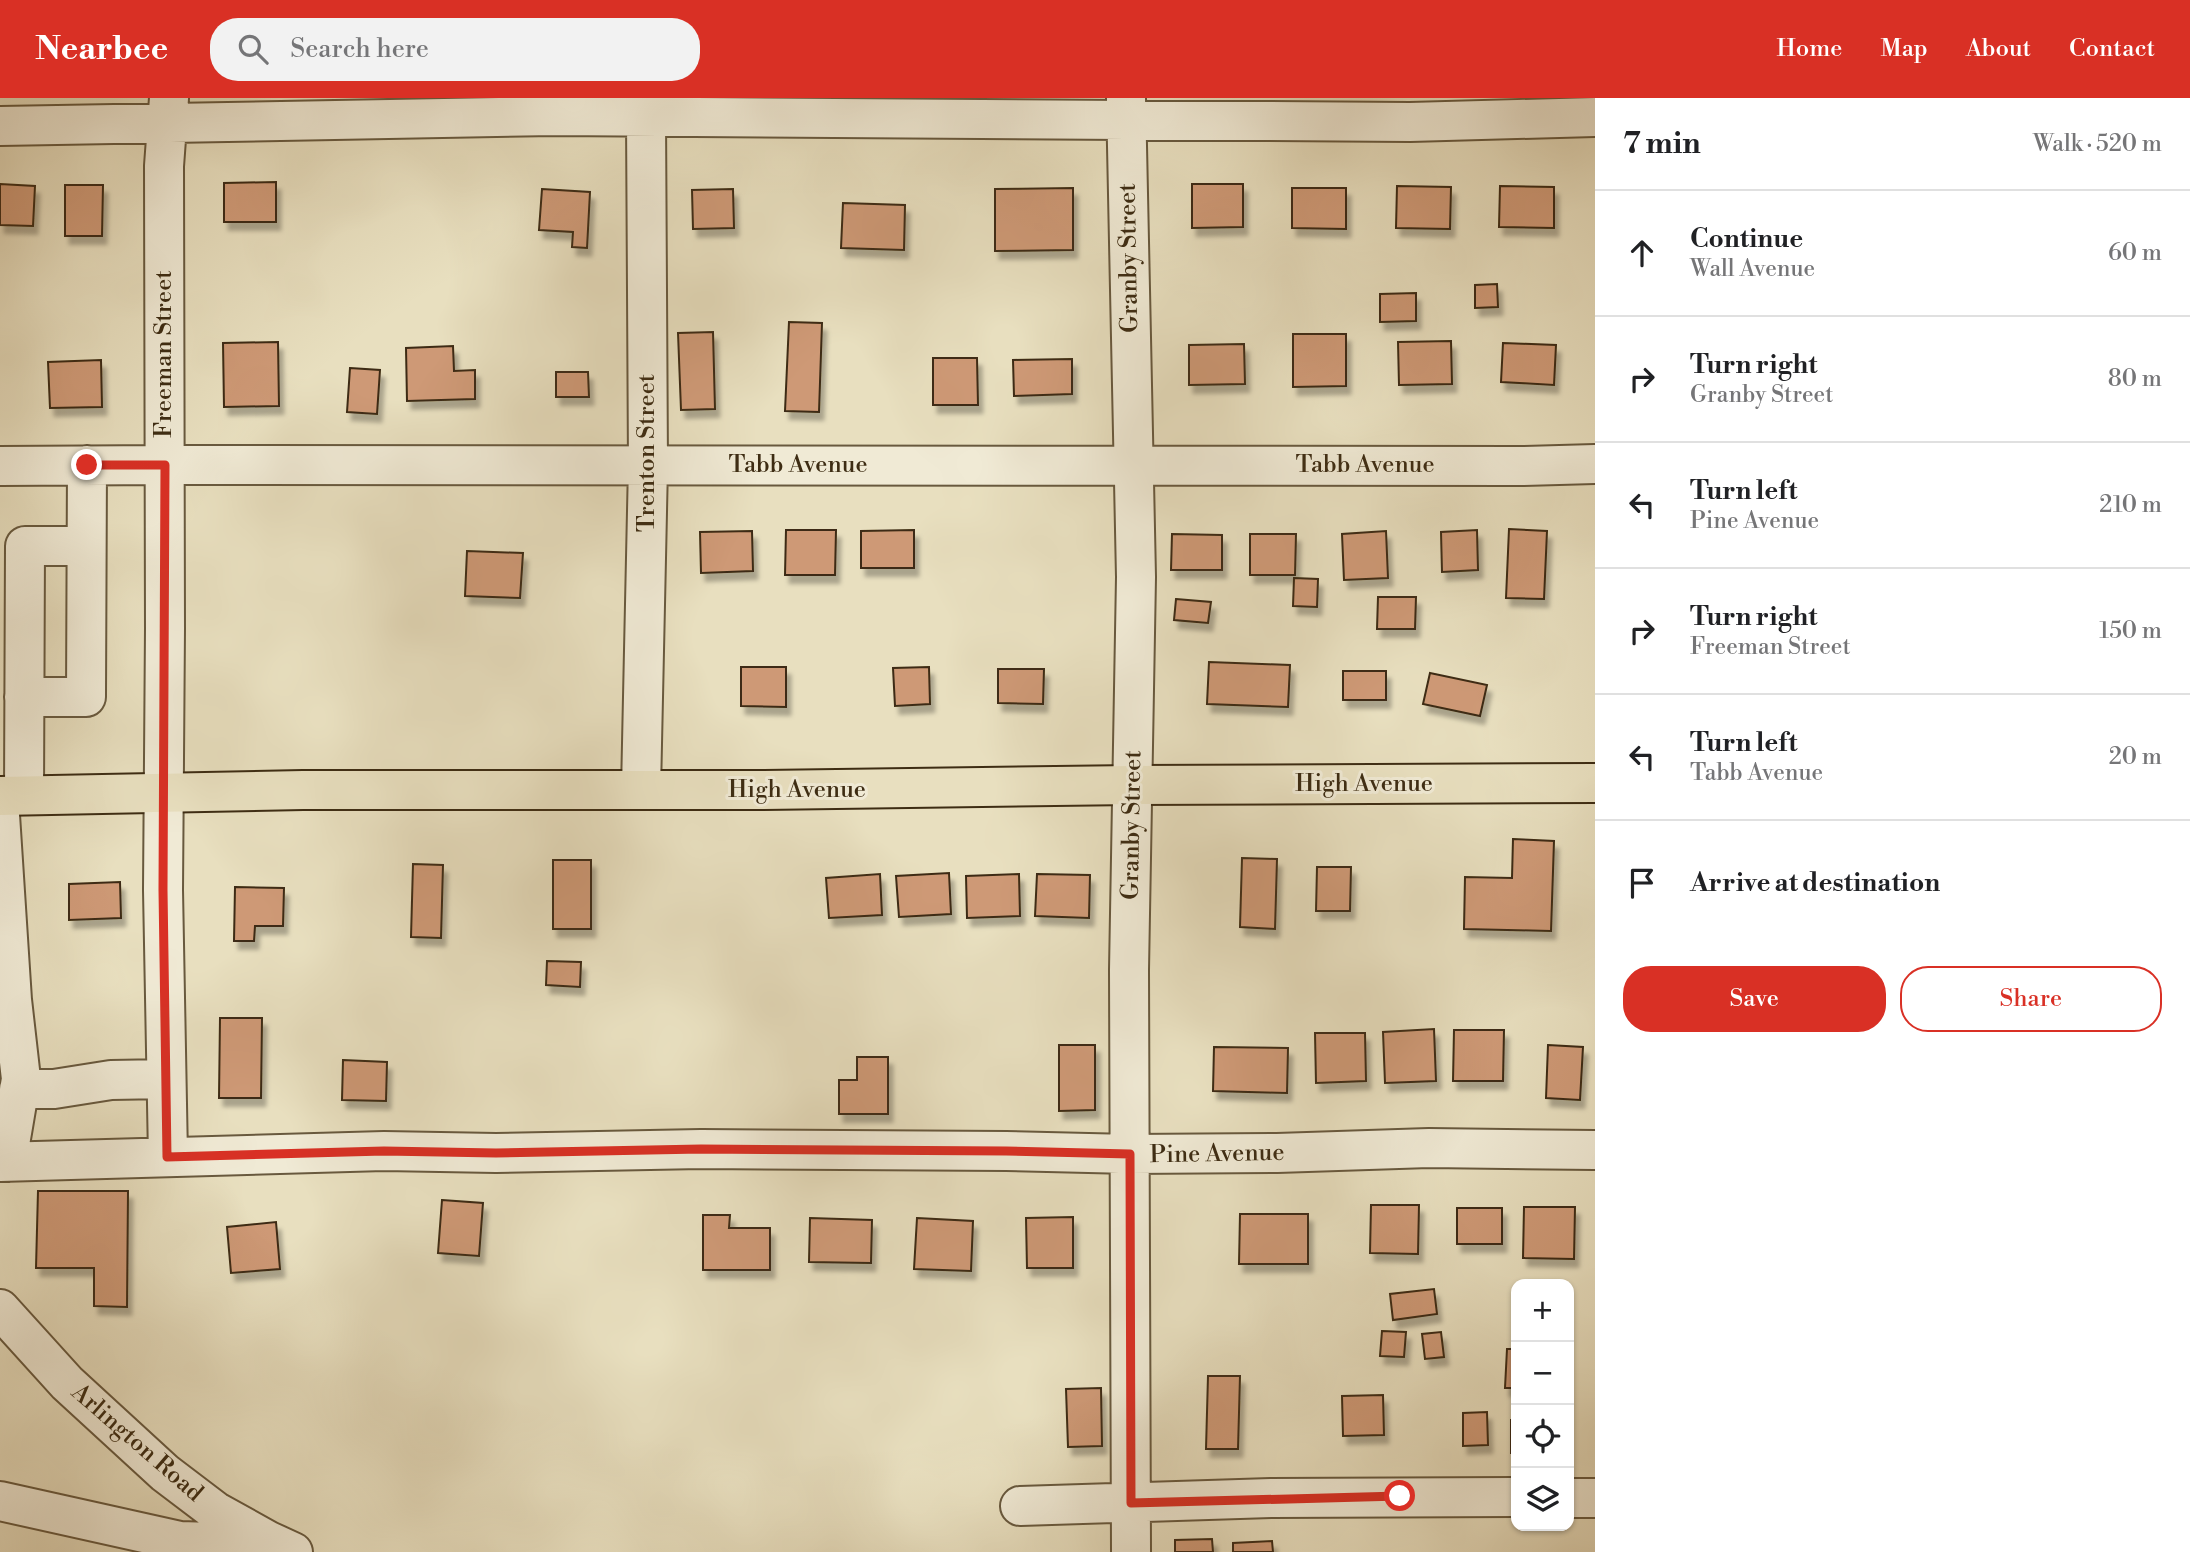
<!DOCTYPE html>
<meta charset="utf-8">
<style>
body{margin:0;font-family:"Libre Bodoni",serif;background:#f2f2f2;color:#202124}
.controls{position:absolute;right:21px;bottom:21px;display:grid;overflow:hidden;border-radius:14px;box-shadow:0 2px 5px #0004}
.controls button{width:63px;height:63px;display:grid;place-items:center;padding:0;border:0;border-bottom:2px solid #e0e0e0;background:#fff;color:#202124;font:35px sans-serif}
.stop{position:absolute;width:21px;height:21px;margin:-16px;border:5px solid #d93025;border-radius:50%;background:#fff}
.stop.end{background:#d93025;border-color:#fff;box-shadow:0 2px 7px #0008}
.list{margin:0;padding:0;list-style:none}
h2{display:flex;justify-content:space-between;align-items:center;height:91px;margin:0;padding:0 28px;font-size:30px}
h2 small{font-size:23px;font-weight:400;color:#757577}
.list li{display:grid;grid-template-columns:46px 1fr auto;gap:21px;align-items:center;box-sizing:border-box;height:126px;padding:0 28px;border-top:2px solid #e0e0e0}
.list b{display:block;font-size:26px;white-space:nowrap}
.list p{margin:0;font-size:23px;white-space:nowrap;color:#757577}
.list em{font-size:23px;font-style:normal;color:#757577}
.actions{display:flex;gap:14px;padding:21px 28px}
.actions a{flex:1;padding:16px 0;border:2px solid #d93025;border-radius:28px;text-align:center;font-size:24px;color:#d93025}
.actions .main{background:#d93025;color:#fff}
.icon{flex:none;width:38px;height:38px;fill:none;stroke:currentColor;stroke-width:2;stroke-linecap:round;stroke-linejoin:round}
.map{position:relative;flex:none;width:1595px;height:1454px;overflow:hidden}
header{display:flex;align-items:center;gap:42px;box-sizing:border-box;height:98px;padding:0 35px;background:#d93025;color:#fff}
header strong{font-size:33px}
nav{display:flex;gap:38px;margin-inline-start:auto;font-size:24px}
.search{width:490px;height:63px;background:#f2f2f2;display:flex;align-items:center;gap:18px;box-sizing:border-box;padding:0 24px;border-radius:28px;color:#757577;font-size:26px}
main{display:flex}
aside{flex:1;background:#fff}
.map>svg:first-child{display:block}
.building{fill:#ce9976;stroke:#3d2c13;stroke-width:2;filter:url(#shadow)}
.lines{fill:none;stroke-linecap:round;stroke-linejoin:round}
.minor-casing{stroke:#68593e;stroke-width:42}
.major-casing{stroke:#3d2c13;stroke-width:42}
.minor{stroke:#f0ead5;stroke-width:38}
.major{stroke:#e8dfbf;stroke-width:38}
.route{stroke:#d93025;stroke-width:9}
.labels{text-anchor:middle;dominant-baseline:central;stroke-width:6;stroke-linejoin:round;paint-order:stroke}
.street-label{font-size:24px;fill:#3d2c13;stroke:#f0ead5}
</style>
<header>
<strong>Nearbee</strong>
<div class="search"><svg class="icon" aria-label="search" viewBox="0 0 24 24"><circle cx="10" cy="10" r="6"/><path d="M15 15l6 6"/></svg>Search here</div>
<nav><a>Home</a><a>Map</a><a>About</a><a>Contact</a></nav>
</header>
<main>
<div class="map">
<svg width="1595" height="1454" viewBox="0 0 1595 1454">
<defs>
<filter id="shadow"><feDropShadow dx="4.5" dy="8" stdDeviation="2" flood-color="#0004"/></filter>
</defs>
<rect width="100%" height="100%" fill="#e8dfbf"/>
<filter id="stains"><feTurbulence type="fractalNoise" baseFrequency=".00286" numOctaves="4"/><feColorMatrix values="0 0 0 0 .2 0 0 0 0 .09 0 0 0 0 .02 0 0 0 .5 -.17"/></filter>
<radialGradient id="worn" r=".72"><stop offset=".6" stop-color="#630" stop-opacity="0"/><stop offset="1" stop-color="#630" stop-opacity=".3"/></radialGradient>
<path class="building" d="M276,84V124H224V85Z
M0,86L35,88L33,128L0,127Z
M1192,86H1243V129L1192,130Z
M65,87H103L102,138H65Z
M1397,88L1451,89L1450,131L1396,130Z
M1500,88L1554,89V130L1499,129Z
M1073,90V152L995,153V91Z
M1292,90H1346V131L1292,130Z
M542,91L590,94L587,150L572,149L573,134L539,132Z
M733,91L734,130L693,131L692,92Z
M843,105L905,107L904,152L841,150Z
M1497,186L1498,209L1475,210V187Z
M1416,195V223L1380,224V196Z
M789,224L822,225L819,314L785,313Z
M713,234L715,311L681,312L678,235Z
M1293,236H1346V288L1293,289Z
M1451,243L1452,286L1399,287L1398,244Z
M278,244L279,308L224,309L223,245Z
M1503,245L1556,247L1554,287L1501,284Z
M1244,246L1245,286L1189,287V247Z
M453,248L454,273L475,272V301L407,303L406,250Z
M933,260H977L978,307H933Z
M1072,261V296L1014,298L1013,262Z
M101,262L102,309L50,310L48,264Z
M350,270L380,272L377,316L347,314Z
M556,274H588L589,299H556Z
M1509,431L1547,433L1544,501L1506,500Z
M786,432H836L835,477H785Z
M914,432V470H861V433Z
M1477,432L1478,472L1442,474L1441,434Z
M752,433L753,473L701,475L700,434Z
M1386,433L1388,480L1344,482L1342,436Z
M1172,436L1222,437V472H1171Z
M1250,436H1296L1295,477H1250Z
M467,453L523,455L520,500L465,498Z
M1294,480L1318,481L1317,509L1293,508Z
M1378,499H1416L1415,531H1377Z
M1176,501L1211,504L1208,525L1174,522Z
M1209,564L1290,567L1288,609L1207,606Z
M741,569H786V609L741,608Z
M929,569L930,606L895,608L893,570Z
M998,571H1044L1043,606L998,605Z
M1343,573H1386V602H1343Z
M1430,575L1487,587L1480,618L1423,606Z
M1513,741L1554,743L1551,833L1464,831L1465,779L1512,780Z
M1242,760L1277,761L1275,831L1240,829Z
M553,762H591V831H553Z
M413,766L443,767L441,840L411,839Z
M1317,769H1351L1350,813H1316Z
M949,775L951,816L899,819L896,778Z
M880,776L882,817L829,820L826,780Z
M1019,776L1020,818L967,820L966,778Z
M1037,776L1090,777L1089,820L1035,818Z
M120,784L121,820L69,822V786Z
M235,789L284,790L283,828H255L254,843H234Z
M547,863L581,864L580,889L546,887Z
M220,920H262L261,1000H219Z
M1434,931L1436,983L1385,985L1383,934Z
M1454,932H1504L1503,983H1453Z
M1315,935H1365L1366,983L1316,985Z
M1059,947H1095V1012L1059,1013Z
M1548,947L1583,949L1580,1002L1546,1000Z
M1214,949L1288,950L1287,995L1213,993Z
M857,959H888V1016H839V982H857Z
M343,962L387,964L386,1003L342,1002Z
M38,1093H128L127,1209L94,1208V1170H36Z
M442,1102L483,1105L479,1158L438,1155Z
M1371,1107H1419L1418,1156L1370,1155Z
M1524,1109H1575L1574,1161L1523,1160Z
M1457,1110H1502V1146H1457Z
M1240,1116H1308V1166H1239Z
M703,1117H730L729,1130H770V1172H703Z
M1073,1119V1170H1027L1026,1120Z
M810,1120L872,1122L871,1165L809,1164Z
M917,1120L973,1123L971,1173L914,1171Z
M276,1124L280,1171L231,1175L227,1129Z
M1434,1191L1437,1216L1393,1222L1390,1196Z
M1382,1233L1406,1234L1404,1259L1380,1258Z
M1441,1234L1444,1259L1425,1261L1422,1236Z
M1507,1251H1516V1290H1505Z
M1208,1278H1240L1238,1351H1206Z
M1101,1290L1102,1348L1068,1349L1066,1291Z
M1383,1297L1384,1337L1343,1338L1342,1298Z
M1487,1314L1488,1347L1463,1348V1315Z
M1511,1322H1516V1355H1511Z
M1212,1441L1213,1454H1175V1442Z
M1272,1443L1273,1454H1233V1445Z"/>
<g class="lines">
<defs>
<path id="minor" d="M1126,0L1136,479L1129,872L1131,1454
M0,28L554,18L1410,24L1595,19
M0,368L165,367L1522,368L1595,366
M24,599H86L87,367
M641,692L648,367L646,19
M24,697L25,448H86
M0,717L12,902L21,981L7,1064
M19,991H54L111,982L166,981
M168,1059L163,792L165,530L164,68L169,0
M0,1064L384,1053L496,1055L701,1051L1006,1053L1130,1056L1277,1055L1429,1050L1595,1052
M0,1211L67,1285L165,1375L215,1413L269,1443L293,1454
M1569,1400H1595
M0,1403L180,1443L244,1445L269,1444
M1020,1408L1271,1400L1516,1399"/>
<path id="major" d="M0,698L303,692H764L1133,687L1595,685"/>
</defs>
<use href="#minor" class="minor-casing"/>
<use href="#major" class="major-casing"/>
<use href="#minor" class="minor"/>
<use href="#major" class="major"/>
</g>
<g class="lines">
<path class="route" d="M87,367H165L163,792L167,1059L384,1053L496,1055L701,1051L1006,1053L1130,1056L1131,1405L1400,1398"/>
</g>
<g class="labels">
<g class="street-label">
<text transform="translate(1129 160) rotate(-91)">Granby Street</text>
<text transform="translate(164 256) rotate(-90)">Freeman Street</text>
<text transform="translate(647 355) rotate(-90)">Trenton Street</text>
<text x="798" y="367">Tabb Avenue</text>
<text x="1365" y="367">Tabb Avenue</text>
<text x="1364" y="686">High Avenue</text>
<text x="797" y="692">High Avenue</text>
<text transform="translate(1132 727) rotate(-89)">Granby Street</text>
<text transform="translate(1217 1056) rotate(-1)">Pine Avenue</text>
<text transform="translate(137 1345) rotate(41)">Arlington Road</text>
</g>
</g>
<rect width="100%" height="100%" filter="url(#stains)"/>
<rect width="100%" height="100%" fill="url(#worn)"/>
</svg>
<div class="controls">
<button>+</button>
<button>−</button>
<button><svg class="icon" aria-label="locate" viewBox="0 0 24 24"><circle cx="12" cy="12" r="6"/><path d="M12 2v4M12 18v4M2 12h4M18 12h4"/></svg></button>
<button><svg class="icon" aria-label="layers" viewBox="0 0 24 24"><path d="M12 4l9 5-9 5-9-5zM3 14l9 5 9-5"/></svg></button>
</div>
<div class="stop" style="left:1400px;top:1398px"></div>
<div class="stop end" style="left:87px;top:367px"></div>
</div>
<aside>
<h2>7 min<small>Walk · 520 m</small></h2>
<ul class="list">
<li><svg class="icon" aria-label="ahead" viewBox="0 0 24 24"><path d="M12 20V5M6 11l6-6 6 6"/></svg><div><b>Continue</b><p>Wall Avenue</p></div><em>60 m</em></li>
<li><svg class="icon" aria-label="right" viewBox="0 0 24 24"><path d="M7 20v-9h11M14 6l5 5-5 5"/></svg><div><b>Turn right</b><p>Granby Street</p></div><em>80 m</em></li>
<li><svg class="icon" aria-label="left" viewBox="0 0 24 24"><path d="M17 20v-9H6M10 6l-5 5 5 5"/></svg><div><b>Turn left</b><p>Pine Avenue</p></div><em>210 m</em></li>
<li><svg class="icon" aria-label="right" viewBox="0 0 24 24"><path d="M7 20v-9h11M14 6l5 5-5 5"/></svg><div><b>Turn right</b><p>Freeman Street</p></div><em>150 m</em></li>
<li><svg class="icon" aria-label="left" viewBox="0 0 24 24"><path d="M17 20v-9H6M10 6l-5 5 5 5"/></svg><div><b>Turn left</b><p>Tabb Avenue</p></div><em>20 m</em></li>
<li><svg class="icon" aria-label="arrive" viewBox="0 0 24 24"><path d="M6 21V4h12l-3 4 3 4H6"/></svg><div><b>Arrive at destination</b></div></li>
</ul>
<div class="actions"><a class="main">Save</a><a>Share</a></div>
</aside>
</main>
